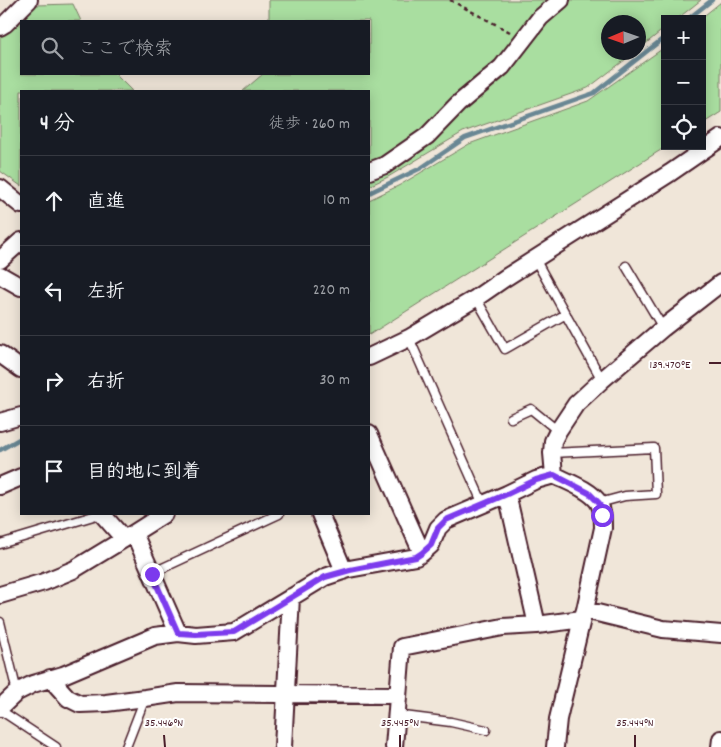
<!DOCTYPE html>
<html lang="ja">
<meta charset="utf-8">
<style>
body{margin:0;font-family:Dekko,"Klee One",sans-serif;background:#20242c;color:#f1f3f6}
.controls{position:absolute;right:15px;top:15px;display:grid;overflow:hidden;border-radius:0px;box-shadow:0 2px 12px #0003}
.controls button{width:45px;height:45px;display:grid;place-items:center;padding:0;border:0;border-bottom:1px solid #363941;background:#171b24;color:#f1f3f6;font:25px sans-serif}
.compass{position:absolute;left:601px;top:15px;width:45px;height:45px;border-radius:50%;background:#171b24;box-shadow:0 2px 12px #0003;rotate:268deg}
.stop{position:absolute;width:15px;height:15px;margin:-11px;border:4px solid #7c3aed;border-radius:50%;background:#fff}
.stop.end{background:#7c3aed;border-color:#fff;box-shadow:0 1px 5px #0008}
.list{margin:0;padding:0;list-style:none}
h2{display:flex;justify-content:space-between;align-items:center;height:65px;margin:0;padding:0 20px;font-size:21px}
h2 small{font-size:16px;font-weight:400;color:#9ea1a6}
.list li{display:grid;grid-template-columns:32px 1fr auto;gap:15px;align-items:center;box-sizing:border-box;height:90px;padding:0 20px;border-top:1px solid #363941}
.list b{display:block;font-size:19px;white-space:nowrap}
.list em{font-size:16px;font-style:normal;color:#9ea1a6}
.icon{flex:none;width:28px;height:28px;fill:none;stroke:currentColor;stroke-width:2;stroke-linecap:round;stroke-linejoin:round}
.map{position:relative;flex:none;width:721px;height:747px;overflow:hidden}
.search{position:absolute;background:#171b24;box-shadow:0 2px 12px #0003;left:20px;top:20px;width:350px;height:55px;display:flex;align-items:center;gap:12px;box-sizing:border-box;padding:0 18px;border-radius:0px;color:#9ea1a6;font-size:19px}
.panel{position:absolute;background:#171b24;box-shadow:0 2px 12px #0003;left:20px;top:90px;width:350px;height:425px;border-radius:0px}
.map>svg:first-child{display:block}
.green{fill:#a9dea0;stroke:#7a7e66}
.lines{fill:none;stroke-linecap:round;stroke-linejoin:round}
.stream{stroke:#698794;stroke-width:4.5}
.lane-casing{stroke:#4a1f2b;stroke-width:11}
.street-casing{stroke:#4a1f2b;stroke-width:20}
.path{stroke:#4a1f2b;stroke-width:2.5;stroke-dasharray:4 4;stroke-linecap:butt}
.lane{stroke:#fff;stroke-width:8}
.street{stroke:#fff;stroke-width:16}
.route{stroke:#7c3aed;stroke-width:6}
.ticks{fill:none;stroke:#4a1f2b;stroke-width:2}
.ticks-label{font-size:12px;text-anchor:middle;fill:#4a1f2b;stroke:#fff;stroke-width:4;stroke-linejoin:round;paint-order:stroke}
</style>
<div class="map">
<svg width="721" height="747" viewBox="0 0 721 747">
<rect width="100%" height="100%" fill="#f0e6d9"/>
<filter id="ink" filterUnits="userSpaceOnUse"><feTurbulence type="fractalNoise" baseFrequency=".02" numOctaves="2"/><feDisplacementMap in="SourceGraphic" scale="10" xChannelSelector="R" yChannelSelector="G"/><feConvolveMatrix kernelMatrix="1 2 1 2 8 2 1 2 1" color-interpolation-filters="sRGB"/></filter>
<g filter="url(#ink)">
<path class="green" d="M269,0H701L677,19H665V28L639,49L638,22H608V52L634,53L588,88L463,132L388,177L369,186V91H243L263,74H369V21H269Z
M721,2V112L702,124V19H700Z
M73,4L81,21H21V74H115L132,91H21V186L0,171V35L36,5Z
M665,47V146H667L369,335V200L400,185L469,144L588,101Z"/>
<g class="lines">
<path class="stream" d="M688,19L712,0
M369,193L421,168L465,138L594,93L665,37
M0,450L21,438"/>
<defs>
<path id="lane" d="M535,259L602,380
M626,266L663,328
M476,298L505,349L566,314
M409,338L483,504
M511,418L531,409L558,431
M552,453L654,448L656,494L625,496L599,503
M0,544L100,514
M152,573L279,514
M0,622L17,692
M0,710L56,747
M396,715L451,722L486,730
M126,747L145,698"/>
<path id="street" d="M0,27L5,24L29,0
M369,171L385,165L427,136L458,104L502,67L540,18L561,0
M0,188L21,205
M0,260L21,241
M0,275L21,287
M0,354L21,369
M369,357L409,338L476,298L505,278L670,173L721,138
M0,422L21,416
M369,434L422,553
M554,475C568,482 591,490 599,503C603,511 603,520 603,528L585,610L582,619L558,719L555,747
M0,486L21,477
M507,494L537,625
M102,514L124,539
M320,514L344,571
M134,533L178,633
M0,595L44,582L73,570L134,533L164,514
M585,610L663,629L721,634
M50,678L68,698L80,704L106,703L145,698L178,693L398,695
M0,708L17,692L33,684L63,675L155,636L178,633L196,635L234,632L325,577L349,569L416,557L422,553L431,545L438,528L446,520L507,494L536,480L554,475L552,453L553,441L558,431L576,404L602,380L663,328L721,283
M283,747L291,597
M394,747L402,647L503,627L537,625L582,619
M720,747L721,739"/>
</defs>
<use href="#lane" class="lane-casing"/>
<use href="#street" class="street-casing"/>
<path class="path" d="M450,0L510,32"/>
<use href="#lane" class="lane"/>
<use href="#street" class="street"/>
</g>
</g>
<g class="lines" filter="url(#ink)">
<path class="route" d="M152,574L178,633L196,634L234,632L325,577L350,570L416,557L422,553L431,545L438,528L446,520L507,494L536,480L554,475L589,493L599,503L602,515"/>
</g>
<path class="ticks" d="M709,363H721M164,735L165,747M400,735V747M635,735V747"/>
<g class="ticks-label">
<text x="670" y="368">139.470°E</text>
<text x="164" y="726">35.446°N</text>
<text x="400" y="726">35.445°N</text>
<text x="635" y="726">35.444°N</text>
</g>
</svg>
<div class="controls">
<button>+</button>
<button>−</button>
<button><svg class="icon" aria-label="locate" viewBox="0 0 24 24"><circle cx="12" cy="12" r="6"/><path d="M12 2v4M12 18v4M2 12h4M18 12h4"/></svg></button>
</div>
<svg class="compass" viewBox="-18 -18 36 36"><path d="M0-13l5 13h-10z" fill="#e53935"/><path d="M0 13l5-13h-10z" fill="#9ea1a6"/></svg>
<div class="stop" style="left:602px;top:515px"></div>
<div class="stop end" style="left:152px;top:574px"></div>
<div class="search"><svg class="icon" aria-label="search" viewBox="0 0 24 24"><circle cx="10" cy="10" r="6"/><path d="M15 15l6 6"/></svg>ここで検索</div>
<section class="panel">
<h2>4 分<small>徒歩 · 260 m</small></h2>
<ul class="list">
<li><svg class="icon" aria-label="ahead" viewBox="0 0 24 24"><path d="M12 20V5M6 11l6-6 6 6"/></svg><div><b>直進</b></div><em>10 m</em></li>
<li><svg class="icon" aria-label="left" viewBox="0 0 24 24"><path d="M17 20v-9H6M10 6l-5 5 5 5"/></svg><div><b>左折</b></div><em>220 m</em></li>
<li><svg class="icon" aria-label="right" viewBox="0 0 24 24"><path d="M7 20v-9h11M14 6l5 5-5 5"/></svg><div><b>右折</b></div><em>30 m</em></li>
<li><svg class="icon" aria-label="arrive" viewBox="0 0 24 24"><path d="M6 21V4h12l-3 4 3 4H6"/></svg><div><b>目的地に到着</b></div></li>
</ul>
</section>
</div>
